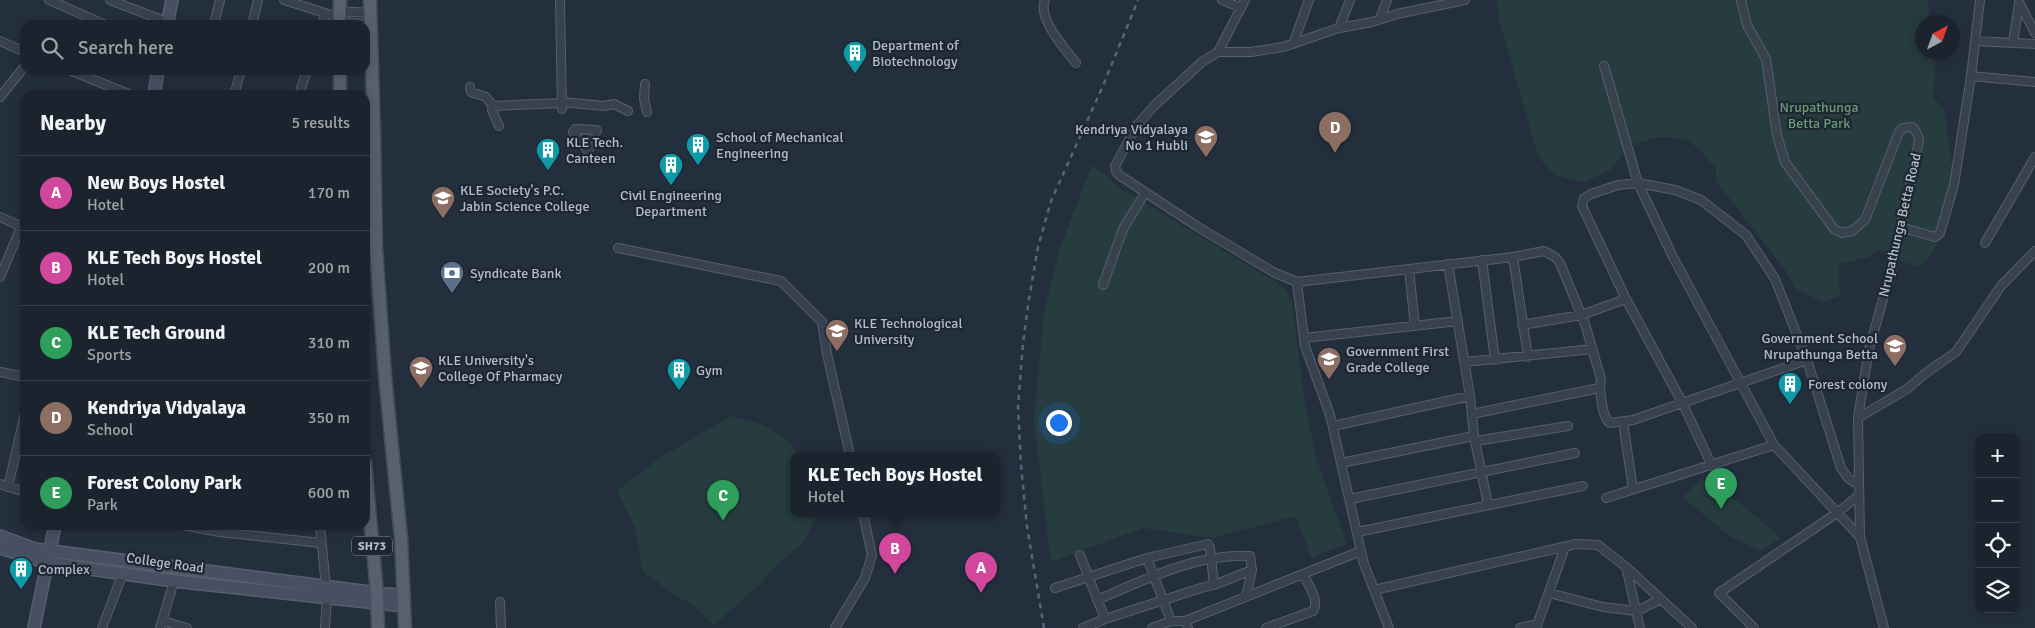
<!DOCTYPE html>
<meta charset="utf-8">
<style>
body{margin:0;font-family:Signika,sans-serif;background:#242b36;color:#f1f3f6}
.controls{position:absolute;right:15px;bottom:15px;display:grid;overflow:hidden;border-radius:10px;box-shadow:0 2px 12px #0003}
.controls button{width:45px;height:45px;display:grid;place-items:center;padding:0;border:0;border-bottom:1px solid #39404a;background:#1b232e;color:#f1f3f6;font:25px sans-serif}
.compass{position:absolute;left:1915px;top:15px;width:45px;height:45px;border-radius:50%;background:#1b232e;box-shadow:0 2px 12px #0003;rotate:41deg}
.you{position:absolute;left:1058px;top:422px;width:18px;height:18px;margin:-12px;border:4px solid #fff;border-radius:50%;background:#1a73e8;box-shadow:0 0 0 8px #1a73e833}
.badge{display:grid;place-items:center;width:32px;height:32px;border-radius:50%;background:#db2777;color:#fff;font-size:16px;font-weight:700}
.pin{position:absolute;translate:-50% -41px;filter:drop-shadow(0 1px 2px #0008)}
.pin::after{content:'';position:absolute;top:26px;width:18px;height:15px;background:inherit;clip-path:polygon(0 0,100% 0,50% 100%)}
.popup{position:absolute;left:790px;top:452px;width:210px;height:65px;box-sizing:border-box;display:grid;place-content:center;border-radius:10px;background:#1b232e;filter:drop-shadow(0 1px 4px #0005);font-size:16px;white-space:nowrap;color:#a0a4aa}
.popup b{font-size:19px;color:#f1f3f6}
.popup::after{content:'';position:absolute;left:50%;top:100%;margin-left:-10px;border:10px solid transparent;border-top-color:#1b232e}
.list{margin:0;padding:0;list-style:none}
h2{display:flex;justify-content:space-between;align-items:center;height:65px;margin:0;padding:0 20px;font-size:21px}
h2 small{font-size:16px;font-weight:400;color:#a0a4aa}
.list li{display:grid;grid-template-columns:32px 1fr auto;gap:15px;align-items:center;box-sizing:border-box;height:75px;padding:0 20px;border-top:1px solid #39404a}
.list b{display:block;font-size:19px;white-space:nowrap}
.list p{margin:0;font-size:16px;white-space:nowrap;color:#a0a4aa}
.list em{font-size:16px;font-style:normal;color:#a0a4aa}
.icon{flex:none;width:28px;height:28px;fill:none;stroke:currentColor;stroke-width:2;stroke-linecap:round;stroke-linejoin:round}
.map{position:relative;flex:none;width:2035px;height:628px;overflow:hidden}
.search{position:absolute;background:#1b232e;box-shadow:0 2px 12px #0003;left:20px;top:20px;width:350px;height:55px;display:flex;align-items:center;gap:12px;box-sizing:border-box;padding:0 18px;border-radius:15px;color:#a0a4aa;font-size:19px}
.panel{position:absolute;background:#1b232e;box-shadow:0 2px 12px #0003;left:20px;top:90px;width:350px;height:440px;border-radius:15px}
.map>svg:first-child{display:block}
.green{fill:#263c3f}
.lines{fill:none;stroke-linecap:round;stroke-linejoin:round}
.street-casing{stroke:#565f6c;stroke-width:10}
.secondary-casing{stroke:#565f6c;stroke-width:14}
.primary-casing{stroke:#414a57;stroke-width:15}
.street{stroke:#38414e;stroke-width:8}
.secondary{stroke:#465061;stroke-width:11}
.primary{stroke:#56606e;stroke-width:12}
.rail{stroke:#5a6575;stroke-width:2.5;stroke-dasharray:5 5;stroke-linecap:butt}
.labels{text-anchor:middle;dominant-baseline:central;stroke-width:4.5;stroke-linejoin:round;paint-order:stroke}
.shield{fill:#1d2633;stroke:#878f9c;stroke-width:1}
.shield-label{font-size:12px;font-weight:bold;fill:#b4bcc9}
.poi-label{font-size:14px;fill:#b4bcc9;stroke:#1d2633;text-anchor:start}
.park-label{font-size:14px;fill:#6b9a76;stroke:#1d2633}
.street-label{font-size:14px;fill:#b4bcc9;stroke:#1d2633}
</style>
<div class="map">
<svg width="2035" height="628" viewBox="0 0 2035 628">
<rect width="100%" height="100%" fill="#242f3e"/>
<path class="green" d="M1497,0H1928L1930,22H1922V52L1933,53L1935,75L1933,97L1944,110L1955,186L1948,225L1933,251L1920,267L1903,262L1879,249L1869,257L1840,264L1838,278L1841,296L1822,302L1795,289L1786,271L1716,181V169L1698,148L1685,139L1660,137L1630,145L1611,169L1585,182C1560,177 1551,177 1537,153L1499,20Z
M1092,165L1107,176L1115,185L1284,287L1292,301L1303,389L1315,455L1347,544L1311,558L1296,516L1213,538L1143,528L1051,562L1034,422L1044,313L1059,250Z
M731,416C764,424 777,428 800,455H794V513H816V515L805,540L776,566L756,588L714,625L692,604L681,599L643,572L635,527L617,491L661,457Z
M1702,479C1711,489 1724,492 1735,500C1751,511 1766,525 1781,538L1760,551L1731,537L1682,497Z"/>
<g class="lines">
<defs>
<path id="street" d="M49,0L106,25
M110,0L175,25
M284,0L331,15L339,21L370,25
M560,0L562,109
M1045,0C1037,18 1065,49 1076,63
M1222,0L1241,8
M1245,0L1218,52L1202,62L1155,105L1137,125L1115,166L1116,171L1119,175L1198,227L1275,273L1297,282L1513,257L1544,251L1555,257L1560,263L1585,324L1601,379C1599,389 1602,418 1610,423L1633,420L1807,360
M1741,0L1747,25L1766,59L1777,135L1785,162L1834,229L1842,233L1852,231L1865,220L1899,132L1903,128L1912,127L1915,130L1919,138L1916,158L1891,271L1869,349L1858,418L1860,537L1884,628
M2019,2L2035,33
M337,11L370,13
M1380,19L1387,0
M214,25L220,0
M252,25L258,0
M322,25L325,14
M1339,28L1350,0
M0,41L25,52
M1975,41L2035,44
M2013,43L2019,3
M1293,44L1309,0
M1218,52H1251L1283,47L1339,28L1372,22L1397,14L1465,0
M1604,66L1638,183L1673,257L1774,445
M69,70L131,95
M1971,76L2035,82
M645,84L644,99L647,112
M470,87L471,92L486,97L493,106L562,103
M234,95L241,70
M299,95L307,70
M0,97L25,66
M562,102L604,106L614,104L628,111
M493,106L492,110L499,126
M575,129L597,130L589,150H587L573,132Z
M0,217L25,228
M1900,227L1935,237L1940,233L1954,185L1971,76L1980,0
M1985,243L2035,157
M618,248L781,281L822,322L827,354L850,455
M1513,257L1528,357
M1482,260L1495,360
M1448,264L1470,396L1474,436L1488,505
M1409,269L1415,326
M0,277L21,227
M1297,282L1305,346L1330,415L1364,564L1389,628
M1103,285L1123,229L1145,193
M1522,325L1581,315L1626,299
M1304,338L1458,321
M1465,362L1593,349
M0,372L25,377
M1472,414L1599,388
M1858,418L1907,389L1927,372L1956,352L2001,286L2035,251
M1623,422L1633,489
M1333,426L1470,396
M1476,441L1568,426
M1341,463L1474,436
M1712,466L1682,402L1626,299L1582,206L1584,198L1591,194L1618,185L1638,183L1675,190L1701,200L1746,235L1775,279L1807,360L1841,468L1848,478L1859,485
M0,484L25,492
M8,487L25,413
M1606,498L1774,445L1860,537
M1350,499L1575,453
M183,525L219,532L321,543
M320,525L327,598L325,628
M1357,532L1583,486
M1080,555L1105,619L1083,628
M1147,558L1208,544L1210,548L1214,585
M1626,567L1640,628
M1055,588L1147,558L1171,621H1185
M1374,590L1576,544L1598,545L1626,567L1692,628
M1549,593L1603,607L1637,611L1661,599
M1097,600C1144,580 1197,553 1250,556L1252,570
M500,602L501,628
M1105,619L1201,588L1214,585L1252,570L1246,596
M163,621L187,628
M102,628L123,573
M160,628L174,581
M835,628L865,578L872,555L863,513
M1152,628L1171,621
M1188,628L1185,621L1361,551
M1266,628L1313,611C1320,600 1308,585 1303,574
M1520,628L1538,624
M1536,628L1565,547
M1754,628L1719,593L1837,513L1859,495"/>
<path id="secondary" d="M167,25L172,0
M154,95L158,70
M0,536L35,549L385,594L404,595
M0,548L48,563L174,581L404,606
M34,628L55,525"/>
<path id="primary" d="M370,0L374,135L376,248L385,376L401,538L405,628
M339,25L340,0
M340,70V95
M365,463L377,593L378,628"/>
</defs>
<use href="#street" class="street-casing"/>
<use href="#secondary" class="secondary-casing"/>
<use href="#primary" class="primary-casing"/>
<use href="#street" class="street"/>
<use href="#secondary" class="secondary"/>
<use href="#primary" class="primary"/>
<path class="rail" d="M1044,628L1027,527L1021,465L1018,407L1023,343L1029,299L1038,247L1051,201L1102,88L1138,0"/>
</g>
<defs>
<symbol id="building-pin" viewBox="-11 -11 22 30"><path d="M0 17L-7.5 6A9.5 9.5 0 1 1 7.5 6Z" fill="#0f9aa8" stroke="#1d2633"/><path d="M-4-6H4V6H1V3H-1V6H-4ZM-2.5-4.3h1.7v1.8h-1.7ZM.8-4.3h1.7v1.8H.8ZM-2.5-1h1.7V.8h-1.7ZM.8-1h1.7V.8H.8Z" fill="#fff"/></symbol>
<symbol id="school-pin" viewBox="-11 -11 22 30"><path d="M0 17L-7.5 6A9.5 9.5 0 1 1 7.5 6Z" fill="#8d6e63" stroke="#1d2633"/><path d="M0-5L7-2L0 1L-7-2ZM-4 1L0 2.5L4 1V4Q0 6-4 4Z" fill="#fff"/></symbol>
<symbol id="university-pin" viewBox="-11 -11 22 30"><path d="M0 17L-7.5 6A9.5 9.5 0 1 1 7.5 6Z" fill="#8d6e63" stroke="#1d2633"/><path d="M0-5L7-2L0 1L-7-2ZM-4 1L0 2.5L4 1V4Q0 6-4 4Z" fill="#fff"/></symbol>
<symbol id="bank-pin" viewBox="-11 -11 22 30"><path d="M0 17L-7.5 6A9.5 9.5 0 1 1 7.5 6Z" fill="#5c6f8a" stroke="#1d2633"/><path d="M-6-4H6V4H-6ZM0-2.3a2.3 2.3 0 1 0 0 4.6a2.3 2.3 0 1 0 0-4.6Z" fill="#fff"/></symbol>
</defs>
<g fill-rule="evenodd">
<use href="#building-pin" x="841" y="39" width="28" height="38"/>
<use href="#school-pin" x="1192" y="123" width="28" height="38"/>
<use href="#building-pin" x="684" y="131" width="28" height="38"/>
<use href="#building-pin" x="534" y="136" width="28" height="38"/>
<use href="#building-pin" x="657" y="151" width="28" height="38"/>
<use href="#university-pin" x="429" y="184" width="28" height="38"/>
<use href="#bank-pin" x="438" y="259" width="28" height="38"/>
<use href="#university-pin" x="823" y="317" width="28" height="38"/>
<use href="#school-pin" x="1881" y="332" width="28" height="38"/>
<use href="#university-pin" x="1315" y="345" width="28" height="38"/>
<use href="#university-pin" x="407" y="354" width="28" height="38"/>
<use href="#building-pin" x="665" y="356" width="28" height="38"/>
<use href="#building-pin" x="1776" y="370" width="28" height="38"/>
<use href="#building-pin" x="7" y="555" width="28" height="38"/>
</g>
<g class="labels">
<rect class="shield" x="352" y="536.5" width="40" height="19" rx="4"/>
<g class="shield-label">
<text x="372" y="546">SH73</text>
</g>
<g class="poi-label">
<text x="872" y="45">Department of<tspan x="872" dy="16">Biotechnology</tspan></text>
<text x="1188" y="129" text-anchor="end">Kendriya Vidyalaya<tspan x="1188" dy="16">No 1 Hubli</tspan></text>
<text x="716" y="137">School of Mechanical<tspan x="716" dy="16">Engineering</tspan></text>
<text x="566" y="142">KLE Tech.<tspan x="566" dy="16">Canteen</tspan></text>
<text x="460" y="190">KLE Society's P.C.<tspan x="460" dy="16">Jabin Science College</tspan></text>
<text x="671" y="195" text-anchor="middle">Civil Engineering<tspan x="671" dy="16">Department</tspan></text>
<text x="470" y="273">Syndicate Bank</text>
<text x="854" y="323">KLE Technological<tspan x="854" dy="16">University</tspan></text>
<text x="1878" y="338" text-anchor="end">Government School<tspan x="1878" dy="16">Nrupathunga Betta</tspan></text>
<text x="1346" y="351">Government First<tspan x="1346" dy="16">Grade College</tspan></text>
<text x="438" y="360">KLE University's<tspan x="438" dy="16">College Of Pharmacy</tspan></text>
<text x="696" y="370">Gym</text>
<text x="1808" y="384">Forest colony</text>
<text x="38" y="569">Complex</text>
</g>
<g class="park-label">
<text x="1819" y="107">Nrupathunga<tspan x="1819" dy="16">Betta Park</tspan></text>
</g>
<g class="street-label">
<text transform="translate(1900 225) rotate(-77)">Nrupathunga Betta Road</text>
<text transform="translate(165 563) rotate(8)">College Road</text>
</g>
</g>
</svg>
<div class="controls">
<button>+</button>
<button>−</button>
<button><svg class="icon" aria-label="locate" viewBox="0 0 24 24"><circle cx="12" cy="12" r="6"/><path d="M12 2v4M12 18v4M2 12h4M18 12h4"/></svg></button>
<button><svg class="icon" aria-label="layers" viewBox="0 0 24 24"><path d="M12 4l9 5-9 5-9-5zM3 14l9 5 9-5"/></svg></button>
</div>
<svg class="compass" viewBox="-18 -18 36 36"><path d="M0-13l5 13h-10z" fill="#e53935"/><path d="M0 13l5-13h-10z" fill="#a0a4aa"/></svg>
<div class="you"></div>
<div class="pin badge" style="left:981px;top:593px;background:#d1479c">A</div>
<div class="pin badge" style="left:895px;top:574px;background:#d1479c">B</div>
<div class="popup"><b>KLE Tech Boys Hostel</b>Hotel</div>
<div class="pin badge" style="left:723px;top:521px;background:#2e9e5b">C</div>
<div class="pin badge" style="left:1335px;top:153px;background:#8d6e63">D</div>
<div class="pin badge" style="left:1721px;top:509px;background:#2e9e5b">E</div>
<div class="search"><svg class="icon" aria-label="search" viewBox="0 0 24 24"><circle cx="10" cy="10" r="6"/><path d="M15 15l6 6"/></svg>Search here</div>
<section class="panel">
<h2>Nearby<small>5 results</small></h2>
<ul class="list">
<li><span class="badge" style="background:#d1479c">A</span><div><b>New Boys Hostel</b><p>Hotel</p></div><em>170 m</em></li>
<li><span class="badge" style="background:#d1479c">B</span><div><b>KLE Tech Boys Hostel</b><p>Hotel</p></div><em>200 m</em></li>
<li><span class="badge" style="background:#2e9e5b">C</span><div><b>KLE Tech Ground</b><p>Sports</p></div><em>310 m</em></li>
<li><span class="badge" style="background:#8d6e63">D</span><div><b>Kendriya Vidyalaya</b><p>School</p></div><em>350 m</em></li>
<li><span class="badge" style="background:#2e9e5b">E</span><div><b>Forest Colony Park</b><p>Park</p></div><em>600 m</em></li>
</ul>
</section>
</div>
